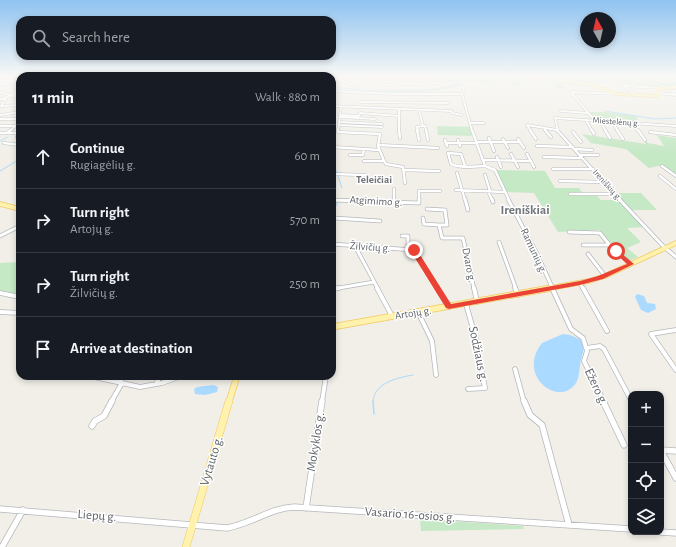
<!DOCTYPE html>
<meta charset="utf-8">
<style>
body{margin:0;font-family:"Alegreya Sans",sans-serif;background:#20242c;color:#f1f3f6}
.controls{position:absolute;right:12px;bottom:12px;display:grid;overflow:hidden;border-radius:8px;box-shadow:0 2px 6px #0003}
.controls button{width:36px;height:36px;display:grid;place-items:center;padding:0;border:0;border-bottom:1px solid #363941;background:#171b24;color:#f1f3f6;font:20px sans-serif}
.compass{position:absolute;left:580px;top:12px;width:36px;height:36px;border-radius:50%;background:#171b24;box-shadow:0 2px 6px #0003;rotate:352deg}
.stop{position:absolute;width:12px;height:12px;margin:-9px;border:3px solid #ea4335;border-radius:50%;background:#fff}
.stop.end{background:#ea4335;border-color:#fff;box-shadow:0 1px 4px #0008}
.list{margin:0;padding:0;list-style:none}
h2{display:flex;justify-content:space-between;align-items:center;height:52px;margin:0;padding:0 16px;font-size:17px}
h2 small{font-size:13px;font-weight:400;color:#9ea1a6}
.list li{display:grid;grid-template-columns:26px 1fr auto;gap:12px;align-items:center;box-sizing:border-box;height:64px;padding:0 16px;border-top:1px solid #363941}
.list b{display:block;font-size:15px;white-space:nowrap}
.list p{margin:0;font-size:13px;white-space:nowrap;color:#9ea1a6}
.list em{font-size:13px;font-style:normal;color:#9ea1a6}
.icon{flex:none;width:22px;height:22px;fill:none;stroke:currentColor;stroke-width:2;stroke-linecap:round;stroke-linejoin:round}
.map{position:relative;flex:none;width:676px;height:547px;overflow:hidden}
.search{position:absolute;background:#171b24;box-shadow:0 2px 6px #0003;left:16px;top:16px;width:320px;height:44px;display:flex;align-items:center;gap:10px;box-sizing:border-box;padding:0 14px;border-radius:12px;color:#9ea1a6;font-size:15px}
.panel{position:absolute;background:#171b24;box-shadow:0 2px 6px #0003;left:16px;top:72px;width:320px;height:308px;border-radius:12px}
.map>svg:first-child{display:block}
.green{fill:#c5e8c5}
.water{fill:#aadaff}
.lines{fill:none;stroke-linecap:round;stroke-linejoin:round}
.stream-far1{stroke:#aadaff;stroke-width:1}
.stream{stroke:#aadaff;stroke-width:1.5}
.minor-far4-casing{stroke:#b5b8bc;stroke-width:3}
.minor-far3-casing{stroke:#b5b8bc;stroke-width:3.5}
.minor-far2-casing{stroke:#b5b8bc;stroke-width:4.5}
.minor-far1-casing{stroke:#b5b8bc;stroke-width:5.5}
.minor-casing{stroke:#b5b8bc;stroke-width:7}
.major-far3-casing{stroke:#f2c960;stroke-width:3.5}
.major-far2-casing{stroke:#f2c960;stroke-width:5.5}
.major-far1-casing{stroke:#f2c960;stroke-width:7}
.major-casing{stroke:#f2c960;stroke-width:8}
.minor-far4{stroke:#fff;stroke-width:2}
.minor-far3{stroke:#fff;stroke-width:2.5}
.minor-far2{stroke:#fff;stroke-width:3}
.minor-far1{stroke:#fff;stroke-width:4}
.minor{stroke:#fff;stroke-width:5.5}
.major-far3{stroke:#fff2af;stroke-width:2.5}
.major-far2{stroke:#fff2af;stroke-width:4}
.major-far1{stroke:#fff2af;stroke-width:5.5}
.major{stroke:#fff2af;stroke-width:7}
.route{fill:#ea4335}
.labels{text-anchor:middle;dominant-baseline:central;stroke-width:3;stroke-linejoin:round;paint-order:stroke}
.far-street-label{font-size:9px;fill:#5f6368;stroke:#fff}
.far-quarter-label{font-size:11px;font-weight:bold;fill:#70757a;stroke:#fff}
.street-label{font-size:11px;fill:#5f6368;stroke:#fff}
.quarter-label{font-size:13px;font-weight:bold;fill:#70757a;stroke:#fff}
.near-street-label{font-size:13px;fill:#5f6368;stroke:#fff}
</style>
<div class="map">
<svg width="676" height="547" viewBox="0 0 676 547">
<rect width="100%" height="100%" fill="#f1efe8"/>
<path class="green" d="M456,76H460L459,79L462,80L509,78L505,76H519L521,77L573,76L547,77L564,81L553,79L625,76L595,79L611,81L638,78L633,76H676V88C647,87 618,80 589,83L588,86L553,83L565,86L566,89L556,88L554,84L542,83L547,80L545,79L525,78L528,82L521,83L518,86L521,88L519,89L510,83V82L481,84L480,82L460,81L461,85L457,87L425,92L383,91L430,90L456,84L457,82H446L440,80L441,78L445,80L455,79Z
M588,112H606L636,116L639,123L596,120Z
M437,126L471,127L474,136L438,135Z
M582,134L646,144L644,141H646L648,143L664,146L657,135L676,138V176L663,165L649,168L626,149L591,143Z
M496,170L545,171L555,188H579L584,195H596L601,200H620L644,227L627,228L641,242L627,248L638,257L629,261L599,230L558,232L534,193L506,192Z
M615,193H641L657,210H630Z
M20,262V295L0,291V263Z
M420,519L523,526L524,529L421,531Z"/>
<path class="water" d="M637,294L644,296L647,303L655,304L656,309L648,313L641,310L635,297Z
M563,334L570,335L582,340C586,351 581,354 580,366C579,371 579,377 577,381C562,410 515,377 542,343Z
M213,385L218,387L217,392L205,395L195,394L194,389L197,387Z"/>
<g class="lines">
<path class="stream-far1" d="M457,76L458,80
M567,79L603,82L644,79
M444,81H459
M462,81L507,78L523,79
M653,81L665,85L676,84
M0,87L20,83
M332,87L361,90
M362,90H366
M368,90L375,91
M377,91L429,90L459,85V81
M605,111L655,119L676,118
M0,141L8,137
M332,161L337,173
M0,171L20,159
M338,176L342,188
M332,215L338,201
M373,402C374,383 396,378 413,375"/>
<path class="stream" d="M373,401L374,414"/>
<defs>
<path id="minor-far4" d="M354,76L383,85L441,83
M382,76L395,79H435
M332,78L361,87L362,89
M525,78H556
M574,78H642L665,82L676,80
M0,81L20,79
M332,91L396,94H462L472,131
M676,91H672L676,95
M0,92L10,95
M658,93L676,95
M462,94L464,90L460,80L463,76
M9,95L20,97
M636,95L624,86L659,88
M5,98L20,91
M0,99H6L1,106
M361,102L448,103
M1,106L20,105
M332,106L451,111L452,113L462,115
M399,109V131
M561,111L588,113
M0,115L20,112
M340,115L359,116L360,113L399,116
M340,117L375,119
M0,119H20
M586,120L592,131
M595,121L571,92L619,94
M600,121L606,131
M339,122L382,124
M612,122L618,131
M471,123H484
M633,123L638,131
M339,125L382,127
M527,125L557,130
M527,125L531,131
M0,126H16L9,131
M423,126H425L426,131
M543,127L546,131
M338,131L341,107
M418,131L417,127L423,126L419,110
M558,131L555,118L676,126"/>
<path id="minor-far3" d="M338,130V132L380,134L378,146L384,161H364
M399,130L400,138
M417,130L419,140
M426,130L428,140
M472,130L485,166L495,170L509,200
M530,130L536,139
M545,130L551,137
M556,130H557
M557,130L620,200
M592,130L594,134
M605,130L610,138
M617,130L623,139
M638,130L645,140
M573,132L581,142
M650,132L676,135
M0,133H20
M6,133L11,130
M17,137L20,138
M489,138L494,151
M503,139L508,148
M518,139L524,148
M445,140L447,146
M458,140L460,146
M476,142H520
M4,143L20,145
M446,143H477
M378,145L438,148
M537,146L573,147
M332,147L379,150
M575,149L592,150
M511,154L518,167
M527,154L534,167
M350,155H363L364,149
M580,155H598
M497,157L501,167
M544,157L582,158
M483,160L531,161
M384,161L386,164L403,167L405,183
M465,166L461,154L448,153L451,164C462,169 474,166 485,166
M662,166L676,176
M553,169H593
M404,170L439,171
M457,173L465,200
M332,174L365,175
M485,175L490,191
M660,176L676,189
M560,181L604,182
M394,189V200
M456,190L505,192
M488,191L492,200
M570,194H615
M332,200H335
M419,200V191H440"/>
<path id="minor-far2" d="M394,199V202
M465,199L468,210
M492,199L493,202
M508,199L536,252L553,289
M619,199L664,247L676,257
M332,200L419,203V199
M427,209L445,210L447,225H439L442,238H463L474,289
M423,218L424,224L439,225
M332,223L334,218L380,221
M569,232L600,233L612,248L631,264
M0,236L20,226
M402,236H408V249
M499,242L516,289
M332,244L413,250L438,289
M583,245H609
M355,246L378,289
M588,254L605,276
M580,283L583,289
M333,289L374,282"/>
<path id="minor-far1" d="M377,288L392,316
M437,288L449,307
M474,288L477,302
M515,288L518,295
M552,288L571,329L583,338L587,351L584,361L604,402
M583,288L607,331
M332,289L339,288
M0,293L20,297
M466,304L475,336L485,388L468,389
M0,312L20,313
M418,312L432,341L436,375
M676,330L651,334L676,370
M587,348L600,346L604,349L631,400
M515,369L524,402
M90,376L140,387L162,383L181,376
M120,382L124,376
M156,384L160,376
M111,402L122,383
M322,402L326,376"/>
<path id="minor" d="M524,401L530,415L542,425L569,525
M603,401L624,445
M92,426L95,421L104,416L112,401
M661,450L676,451
M661,451L676,478
M306,508L322,401
M0,509L227,528C251,524 270,508 294,507L631,529
M661,532L676,533
M2,547L23,510"/>
<path id="major-far3" d="M552,78L593,85L617,94L657,96L658,89L676,87
M552,78L593,76
M0,79L13,76"/>
<path id="major-far2" d="M0,204L20,209
M545,289L589,281L605,276L676,243"/>
<path id="major-far1" d="M332,327L551,288
M229,402L237,376"/>
<path id="major" d="M186,547L229,401"/>
</defs>
<use href="#minor-far4" class="minor-far4-casing"/>
<use href="#minor-far3" class="minor-far3-casing"/>
<use href="#minor-far2" class="minor-far2-casing"/>
<use href="#minor-far1" class="minor-far1-casing"/>
<use href="#minor" class="minor-casing"/>
<use href="#major-far3" class="major-far3-casing"/>
<use href="#major-far2" class="major-far2-casing"/>
<use href="#major-far1" class="major-far1-casing"/>
<use href="#major" class="major-casing"/>
<use href="#minor-far4" class="minor-far4"/>
<use href="#minor-far3" class="minor-far3"/>
<use href="#minor-far2" class="minor-far2"/>
<use href="#minor-far1" class="minor-far1"/>
<use href="#minor" class="minor"/>
<use href="#major-far3" class="major-far3"/>
<use href="#major-far2" class="major-far2"/>
<use href="#major-far1" class="major-far1"/>
<use href="#major" class="major"/>
</g>
<linearGradient id="sky" x2="0" y2="1"><stop stop-color="#8fc3f1"/><stop offset="0.5" stop-color="#f9f8f5"/><stop offset="1" stop-color="#f9f8f5" stop-opacity="0"/></linearGradient>
<rect width="676" height="153" fill="url(#sky)"/>
<path class="route" d="M414,248L417,250L451,304L580,281L598,276L627,264L614,252V250L616,249L634,264L603,279L580,285L449,309L446,308L410,250Z"/>
<g class="labels">
<g class="far-street-label">
<text transform="translate(616 122) rotate(4)">Miestelėnų g.</text>
<text transform="translate(607 185) rotate(48)">Ireniškių g.</text>
</g>
<g class="far-quarter-label">
<text x="374" y="179">Teleičiai</text>
</g>
<g class="street-label">
<text transform="translate(376 201) rotate(3)">Atgimimo g.</text>
<text transform="translate(370 247) rotate(4)">Žilvičių g.</text>
<text transform="translate(534 251) rotate(65)">Ramunių g.</text>
<text transform="translate(469 265) rotate(79)">Dvaro g.</text>
<text transform="translate(413 313) rotate(-9)">Artojų g.</text>
</g>
<g class="quarter-label">
<text x="525" y="210">Ireniškiai</text>
</g>
<g class="near-street-label">
<text transform="translate(478 354) rotate(78)">Sodžiaus g.</text>
<text transform="translate(596 387) rotate(65)">Ežero g.</text>
<text transform="translate(316 442) rotate(-81)">Mokyklos g.</text>
<text transform="translate(212 461) rotate(-73)">Vytauto g.</text>
<text transform="translate(410 515) rotate(4)">Vasario 16-osios g.</text>
<text transform="translate(97 516) rotate(4)">Liepų g.</text>
</g>
</g>
</svg>
<div class="controls">
<button>+</button>
<button>−</button>
<button><svg class="icon" aria-label="locate" viewBox="0 0 24 24"><circle cx="12" cy="12" r="6"/><path d="M12 2v4M12 18v4M2 12h4M18 12h4"/></svg></button>
<button><svg class="icon" aria-label="layers" viewBox="0 0 24 24"><path d="M12 4l9 5-9 5-9-5zM3 14l9 5 9-5"/></svg></button>
</div>
<svg class="compass" viewBox="-18 -18 36 36"><path d="M0-13l5 13h-10z" fill="#e53935"/><path d="M0 13l5-13h-10z" fill="#9ea1a6"/></svg>
<div class="stop" style="left:616px;top:251px"></div>
<div class="stop end" style="left:414px;top:250px"></div>
<div class="search"><svg class="icon" aria-label="search" viewBox="0 0 24 24"><circle cx="10" cy="10" r="6"/><path d="M15 15l6 6"/></svg>Search here</div>
<section class="panel">
<h2>11 min<small>Walk · 880 m</small></h2>
<ul class="list">
<li><svg class="icon" aria-label="ahead" viewBox="0 0 24 24"><path d="M12 20V5M6 11l6-6 6 6"/></svg><div><b>Continue</b><p>Rugiagėlių g.</p></div><em>60 m</em></li>
<li><svg class="icon" aria-label="right" viewBox="0 0 24 24"><path d="M7 20v-9h11M14 6l5 5-5 5"/></svg><div><b>Turn right</b><p>Artojų g.</p></div><em>570 m</em></li>
<li><svg class="icon" aria-label="right" viewBox="0 0 24 24"><path d="M7 20v-9h11M14 6l5 5-5 5"/></svg><div><b>Turn right</b><p>Žilvičių g.</p></div><em>250 m</em></li>
<li><svg class="icon" aria-label="arrive" viewBox="0 0 24 24"><path d="M6 21V4h12l-3 4 3 4H6"/></svg><div><b>Arrive at destination</b></div></li>
</ul>
</section>
</div>
